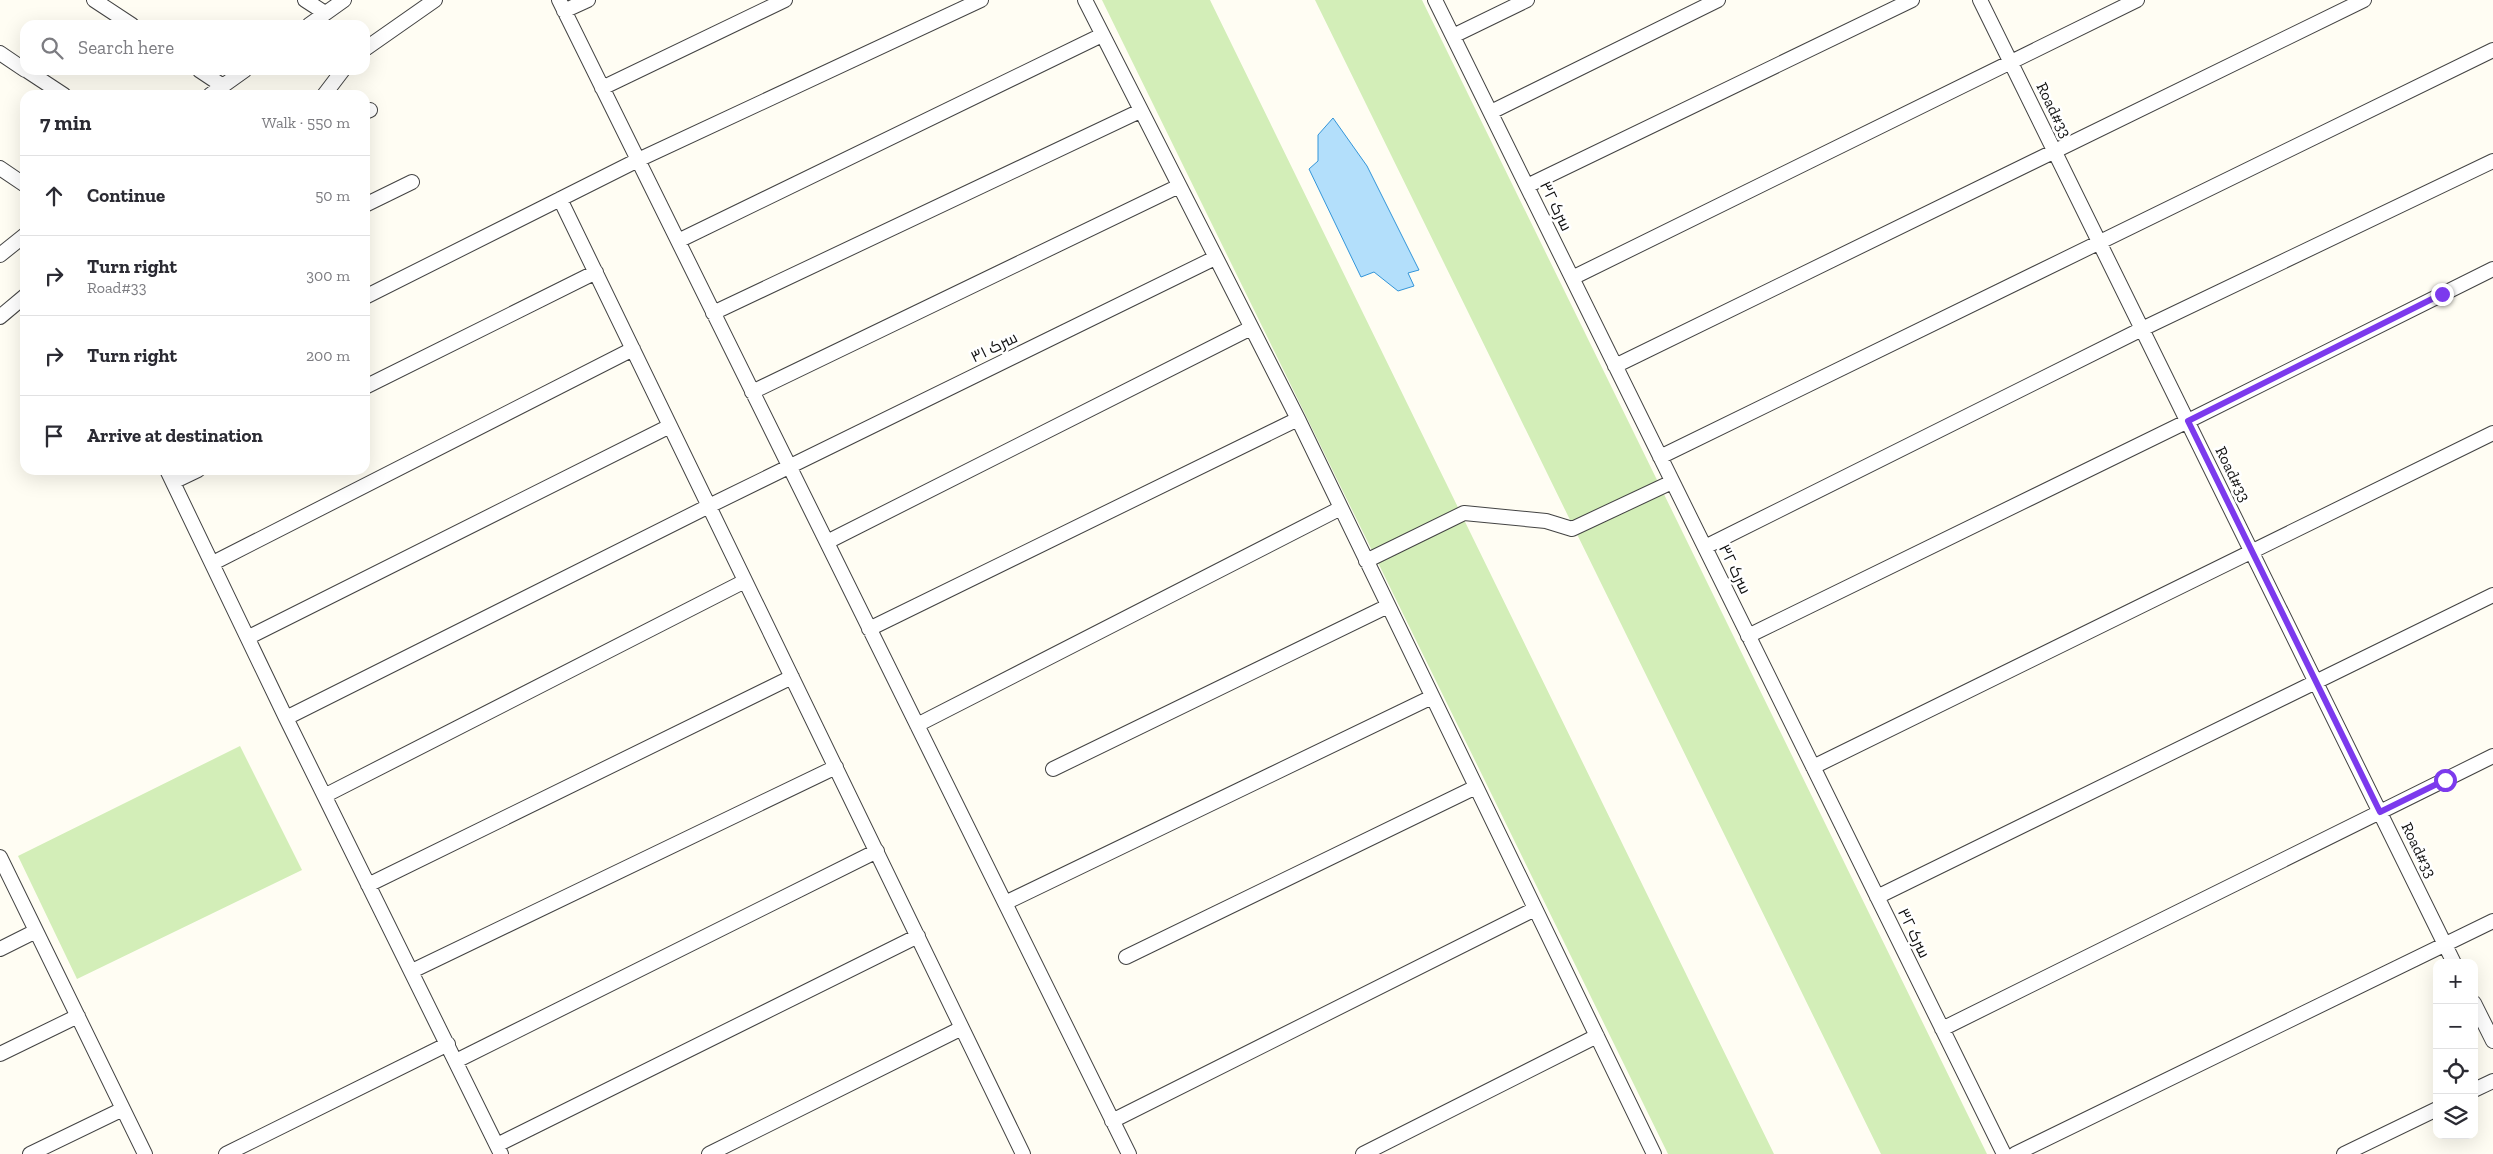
<!DOCTYPE html>
<meta charset="utf-8">
<style>
body{margin:0;font-family:"Zilla Slab",Cairo,serif;background:#f2f2f3;color:#2b2b33}
.controls{position:absolute;right:15px;bottom:15px;display:grid;overflow:hidden;border-radius:10px;box-shadow:0 5px 20px #0002}
.controls button{width:45px;height:45px;display:grid;place-items:center;padding:0;border:0;border-bottom:1px solid #e1e1e2;background:#fff;color:#2b2b33;font:25px sans-serif}
.stop{position:absolute;width:15px;height:15px;margin:-11px;border:4px solid #7c3aed;border-radius:50%;background:#fff}
.stop.end{background:#7c3aed;border-color:#fff;box-shadow:0 1px 5px #0008}
.list{margin:0;padding:0;list-style:none}
h2{display:flex;justify-content:space-between;align-items:center;height:65px;margin:0;padding:0 20px;font-size:21px}
h2 small{font-size:16px;font-weight:400;color:#7c7c81}
.list li{display:grid;grid-template-columns:32px 1fr auto;gap:15px;align-items:center;box-sizing:border-box;height:80px;padding:0 20px;border-top:1px solid #e1e1e2}
.list b{display:block;font-size:19px;white-space:nowrap}
.list p{margin:0;font-size:16px;white-space:nowrap;color:#7c7c81}
.list em{font-size:16px;font-style:normal;color:#7c7c81}
.icon{flex:none;width:28px;height:28px;fill:none;stroke:currentColor;stroke-width:2;stroke-linecap:round;stroke-linejoin:round}
.map{position:relative;flex:none;width:2493px;height:1154px;overflow:hidden}
.search{position:absolute;background:#fff;box-shadow:0 5px 20px #0002;left:20px;top:20px;width:350px;height:55px;display:flex;align-items:center;gap:12px;box-sizing:border-box;padding:0 18px;border-radius:15px;color:#7c7c81;font-size:19px}
.panel{position:absolute;background:#fff;box-shadow:0 5px 20px #0002;left:20px;top:90px;width:350px;height:385px;border-radius:15px}
.map>svg:first-child{display:block}
.green{fill:#d3eeb8}
.water{fill:#b3dffb;stroke:#3395d9}
.lines{fill:none;stroke-linecap:round;stroke-linejoin:round}
.minor-casing{stroke:#434343;stroke-width:16}
.minor{stroke:#fff;stroke-width:14}
.route{stroke:#7c3aed;stroke-width:6}
.labels{text-anchor:middle;dominant-baseline:central;stroke-width:5;stroke-linejoin:round;paint-order:stroke}
.street-label{font-size:16px;fill:#101010;stroke:#fff}
</style>
<div class="map">
<svg width="2493" height="1154" viewBox="0 0 2493 1154">
<rect width="100%" height="100%" fill="#fffdf3"/>
<path class="green" d="M1102,0H1210L1774,1154H1668Z
M1315,0H1422L1987,1154H1881Z
M240,746L302,870L77,979L18,856Z"/>
<path class="water" d="M1333,118L1367,166L1419,270L1408,273L1414,286L1398,291L1374,272L1361,277L1309,169L1318,161V135Z"/>
<g class="lines">
<defs>
<path id="minor" d="M94,0L132,25
M305,0L325,13
M559,0L1129,1154
M1085,0L1298,419L1654,1154
M1435,0L2004,1154
M1980,0L2454,963
M564,11L588,0
M309,25L344,0
M1453,36L1527,0
M365,49L435,0
M0,53L25,70
M26,70L64,95
M199,70L223,86
M602,88L785,0
M210,95L245,70
M324,95L343,70
M365,112L370,110
M1491,112L1718,0
M0,168L25,185
M1527,186L1912,0
M560,199L1023,1154
M365,205L412,182
M678,241L1102,35
M0,255L25,235
M1572,278L2137,0
M365,297L638,160L981,0
M713,313L1140,111
M0,317L25,296
M1615,366L2364,0
M365,387L596,272
M752,392L1179,186
M1660,457L2493,50
M167,470L286,718L501,1154
M173,482L198,470
M827,542L1251,328
M1705,547L2142,329L2493,161
M1366,561L1464,513L1546,521L1572,529L1672,482
M213,563L633,349
M869,629L1298,419
M1748,636L2188,421L2493,269
M249,637L670,426
M286,718L709,506L1215,258
M917,725L1341,508
M1813,767L2493,433
M1053,769L1388,606
M326,795L745,581
M0,857L145,1154
M368,885L792,677
M1877,897L2493,595
M1005,903L1432,697
M0,949L36,931
M1126,957L1476,787
M412,971L836,767
M2474,1003L2493,1041
M1942,1029L2493,756
M0,1054L78,1016
M456,1061L877,851
M2474,1090L2493,1081
M1112,1121L1535,909
M497,1145L918,936
M30,1154L123,1109
M226,1154L448,1044
M709,1154L962,1028
M1363,1154L1597,1036
M2015,1154L2493,921
M2344,1154L2437,1109"/>
</defs>
<use href="#minor" class="minor-casing"/>
<use href="#minor" class="minor"/>
</g>
<g class="lines">
<path class="route" d="M2442,294L2188,421L2380,812L2445,780"/>
</g>
<g class="labels">
<g class="street-label">
<text transform="translate(2054 110) rotate(64)">Road#33</text>
<text transform="translate(1556 206) rotate(64)">سرک ۳۲</text>
<text transform="translate(994 347) rotate(-26)">سرک ۳۱</text>
<text transform="translate(2233 474) rotate(64)">Road#33</text>
<text transform="translate(1735 569) rotate(64)">سرک ۳۲</text>
<text transform="translate(2419 850) rotate(64)">Road#33</text>
<text transform="translate(1914 933) rotate(64)">سرک ۳۲</text>
</g>
</g>
</svg>
<div class="controls">
<button>+</button>
<button>−</button>
<button><svg class="icon" aria-label="locate" viewBox="0 0 24 24"><circle cx="12" cy="12" r="6"/><path d="M12 2v4M12 18v4M2 12h4M18 12h4"/></svg></button>
<button><svg class="icon" aria-label="layers" viewBox="0 0 24 24"><path d="M12 4l9 5-9 5-9-5zM3 14l9 5 9-5"/></svg></button>
</div>
<div class="stop" style="left:2445px;top:780px"></div>
<div class="stop end" style="left:2442px;top:294px"></div>
<div class="search"><svg class="icon" aria-label="search" viewBox="0 0 24 24"><circle cx="10" cy="10" r="6"/><path d="M15 15l6 6"/></svg>Search here</div>
<section class="panel">
<h2>7 min<small>Walk · 550 m</small></h2>
<ul class="list">
<li><svg class="icon" aria-label="ahead" viewBox="0 0 24 24"><path d="M12 20V5M6 11l6-6 6 6"/></svg><div><b>Continue</b></div><em>50 m</em></li>
<li><svg class="icon" aria-label="right" viewBox="0 0 24 24"><path d="M7 20v-9h11M14 6l5 5-5 5"/></svg><div><b>Turn right</b><p>Road#33</p></div><em>300 m</em></li>
<li><svg class="icon" aria-label="right" viewBox="0 0 24 24"><path d="M7 20v-9h11M14 6l5 5-5 5"/></svg><div><b>Turn right</b></div><em>200 m</em></li>
<li><svg class="icon" aria-label="arrive" viewBox="0 0 24 24"><path d="M6 21V4h12l-3 4 3 4H6"/></svg><div><b>Arrive at destination</b></div></li>
</ul>
</section>
</div>
